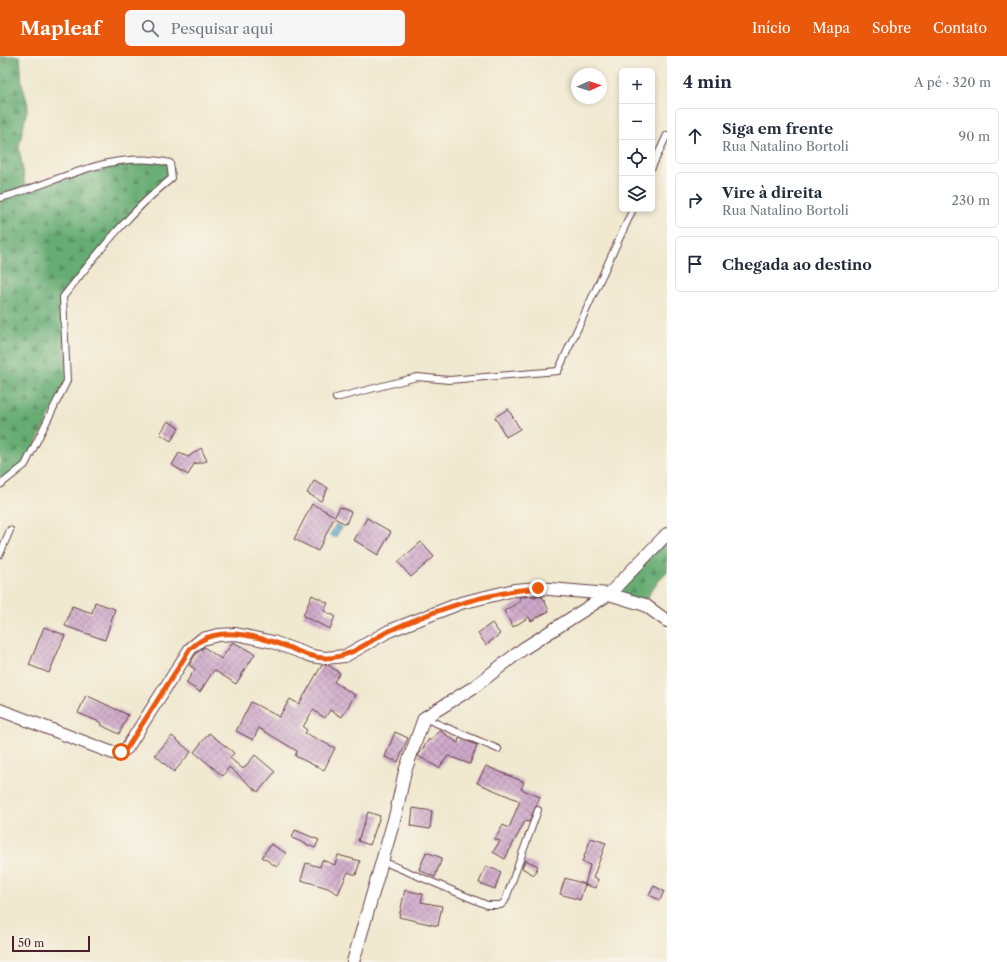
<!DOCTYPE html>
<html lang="pt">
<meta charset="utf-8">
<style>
body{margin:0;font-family:"Libre Caslon Text",serif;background:#f6f6f7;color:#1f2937}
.controls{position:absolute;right:12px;top:12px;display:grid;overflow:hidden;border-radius:6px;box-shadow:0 2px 6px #0003}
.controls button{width:36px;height:36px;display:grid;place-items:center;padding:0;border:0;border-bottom:1px solid #e0e1e3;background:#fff;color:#1f2937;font:20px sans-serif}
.compass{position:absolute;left:571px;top:12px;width:36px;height:36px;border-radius:50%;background:#fff;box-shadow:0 2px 6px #0003;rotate:87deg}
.scale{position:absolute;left:12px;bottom:10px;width:78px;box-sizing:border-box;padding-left:4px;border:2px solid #4a1f2b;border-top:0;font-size:11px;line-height:14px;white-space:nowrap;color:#4a1f2b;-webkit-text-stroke:3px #f7f3e8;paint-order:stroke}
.stop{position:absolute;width:12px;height:12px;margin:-9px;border:3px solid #ea580c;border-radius:50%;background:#fff}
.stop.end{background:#ea580c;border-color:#fff;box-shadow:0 1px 4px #0008}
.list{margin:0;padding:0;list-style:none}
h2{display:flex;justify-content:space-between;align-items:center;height:52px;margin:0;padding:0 16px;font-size:17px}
h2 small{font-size:13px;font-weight:400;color:#747a83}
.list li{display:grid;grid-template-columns:26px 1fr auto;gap:12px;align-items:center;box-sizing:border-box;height:56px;margin:0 8px 8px;padding:0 8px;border:1px solid #e0e1e3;border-radius:6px}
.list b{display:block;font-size:15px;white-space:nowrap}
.list p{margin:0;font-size:13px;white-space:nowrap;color:#747a83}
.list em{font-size:13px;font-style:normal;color:#747a83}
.icon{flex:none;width:22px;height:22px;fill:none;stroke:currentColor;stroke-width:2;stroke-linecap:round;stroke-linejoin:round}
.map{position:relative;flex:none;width:667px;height:906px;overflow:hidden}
header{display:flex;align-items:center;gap:24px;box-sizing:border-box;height:56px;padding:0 20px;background:#ea580c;color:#fff}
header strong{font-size:19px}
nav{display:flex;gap:22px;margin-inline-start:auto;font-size:14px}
.search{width:280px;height:36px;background:#f6f6f7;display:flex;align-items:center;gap:10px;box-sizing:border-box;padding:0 14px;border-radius:6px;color:#747a83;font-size:15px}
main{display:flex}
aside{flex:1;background:#fff}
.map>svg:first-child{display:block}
.forest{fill:url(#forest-firs);stroke:#58664f}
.water{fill:url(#water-rules);stroke:#50677f}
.building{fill:url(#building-cross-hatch)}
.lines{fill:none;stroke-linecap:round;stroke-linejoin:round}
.service-casing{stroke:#633d44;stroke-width:8}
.minor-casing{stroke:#633d44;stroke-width:14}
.service{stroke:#fff;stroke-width:6}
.minor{stroke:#fff;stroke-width:12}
.route{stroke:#ea580c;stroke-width:5}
</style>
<header>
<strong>Mapleaf</strong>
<div class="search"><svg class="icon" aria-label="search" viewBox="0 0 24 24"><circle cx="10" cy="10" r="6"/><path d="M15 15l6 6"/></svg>Pesquisar aqui</div>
<nav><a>Início</a><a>Mapa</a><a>Sobre</a><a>Contato</a></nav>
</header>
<main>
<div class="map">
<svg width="667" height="906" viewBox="0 0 667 906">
<defs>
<pattern id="forest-firs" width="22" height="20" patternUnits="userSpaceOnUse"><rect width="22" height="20" fill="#66ac73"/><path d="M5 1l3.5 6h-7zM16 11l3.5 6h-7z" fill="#568b5f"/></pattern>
<pattern id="water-rules" width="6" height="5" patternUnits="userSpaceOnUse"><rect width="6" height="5" fill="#56afd3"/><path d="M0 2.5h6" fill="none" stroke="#498eab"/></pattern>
<pattern id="building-cross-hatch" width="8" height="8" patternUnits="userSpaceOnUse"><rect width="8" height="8" fill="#cfaacb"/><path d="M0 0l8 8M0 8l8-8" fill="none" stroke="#aa8aa5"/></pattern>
</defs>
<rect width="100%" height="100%" fill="#f7f3e8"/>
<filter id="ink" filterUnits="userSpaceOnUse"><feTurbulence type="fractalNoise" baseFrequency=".025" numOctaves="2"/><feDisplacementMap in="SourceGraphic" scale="8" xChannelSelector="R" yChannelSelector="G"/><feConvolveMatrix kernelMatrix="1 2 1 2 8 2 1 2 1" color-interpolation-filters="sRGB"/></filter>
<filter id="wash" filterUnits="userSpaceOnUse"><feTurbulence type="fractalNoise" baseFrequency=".012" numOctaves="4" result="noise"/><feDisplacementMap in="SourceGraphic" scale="16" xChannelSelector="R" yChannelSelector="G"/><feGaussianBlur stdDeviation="0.9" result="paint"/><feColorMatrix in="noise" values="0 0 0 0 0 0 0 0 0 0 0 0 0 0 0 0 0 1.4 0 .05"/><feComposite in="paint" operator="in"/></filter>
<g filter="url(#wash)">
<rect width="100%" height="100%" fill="#f0e8cf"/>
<path class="forest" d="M0,0H20L22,27L28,49L19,91L26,135C71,121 122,94 170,107L172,122L154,136L63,241L67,325L25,409L0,429Z
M667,478V516L651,534L645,549L609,538Z"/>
<path class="water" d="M336,468L342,471L335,482L330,479Z"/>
<g id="blocks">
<path class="building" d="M508,353L520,373L506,381L495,361Z
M168,365L179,372L171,385L160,378Z
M201,392L207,405L194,408L188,419L172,409L179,397L188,401Z
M314,425L328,432L321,445L307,437Z
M312,448L335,460L340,451L351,456L346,468L334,462L318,495L294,483Z
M367,462L391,476L378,499L354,484Z
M421,486L434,501L411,521L398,506Z
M312,539L328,547L324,555L335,560L330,573L303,560Z
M542,540L549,555L531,565L529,561L513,571L504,555L521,545L519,541Z
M95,546L115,553L105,584L65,570L72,550L92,557Z
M492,567L500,578L486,589L478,577Z
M44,571L65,579L49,617L29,609Z
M233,586L255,598L236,628L214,614L200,636L186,627L195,613L189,609L196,598L204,591L221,603Z
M322,609H328L340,617L334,626L355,639L342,661L330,654L325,662L313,654L303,671L307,674L305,677L335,692L324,714L295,700L297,695L259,672L253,684L236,675L251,646L279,661L290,643L299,648Z
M86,639L128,659L119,678L101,669L102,667L78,657Z
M439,674L458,687L459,682L477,689L470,708L448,700L439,712L418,700L429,683L431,685Z
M395,676L408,682L398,706L385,701Z
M209,677L234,697L230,702L243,713L255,699L275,716L258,736L229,711L223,720L194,696Z
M172,680L191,696L174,716L155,699Z
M486,710L524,726L521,733L540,741L529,766L525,765L505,803L493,796L500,785L495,783L503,769L509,772L520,745L477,727Z
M413,752L432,755L430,773L411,770Z
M368,756L380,760L370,789L358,785Z
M295,774L319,784L315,792L292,782Z
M591,782L606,787L593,822L598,823L596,832L585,829L590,809L582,806Z
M271,788L286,797L277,811L262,801Z
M426,796L442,802L435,821L419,814Z
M338,799L360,805L356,819L348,816L338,838L328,832L301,824L306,807L320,811L322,804L335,809Z
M525,804L538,810L534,819L522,812Z
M486,810L501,816L495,833L479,827Z
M565,822L585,828L580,844L560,838Z
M654,830L664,835L660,844L649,839Z
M405,834L423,838L421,846L442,850L438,870L399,861Z"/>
</g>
</g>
<g filter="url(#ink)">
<use href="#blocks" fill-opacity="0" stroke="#633d44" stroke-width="1"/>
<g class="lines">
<defs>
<path id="service" d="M652,111L667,79
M0,142C55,128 111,92 170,107L172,122C129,156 97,198 63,241L67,325L25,409L0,429
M336,342L417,321L449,324L558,315L633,153
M0,498L10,474
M424,662L498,693
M382,805L487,849H501L505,845L538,754"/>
<path id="minor" d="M0,654L113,697L121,696L127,692L190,593L202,583L218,579L236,578L273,586L312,600L325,602L345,600L389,575L461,547L514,534L538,532L609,538L645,549L667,565
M353,906L396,757L405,715L424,662L474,631L523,593L609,538L667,478"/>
</defs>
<use href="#service" class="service-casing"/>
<use href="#minor" class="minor-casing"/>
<use href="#service" class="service"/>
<use href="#minor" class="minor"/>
</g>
</g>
<g class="lines" filter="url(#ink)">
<path class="route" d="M121,696L127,692L190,593C194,590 198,586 202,584C226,570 264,582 288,591C300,596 312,602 326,602C351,602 368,585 389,575C436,553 486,537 538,532"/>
</g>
</svg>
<div class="controls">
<button>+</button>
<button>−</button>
<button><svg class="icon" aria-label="locate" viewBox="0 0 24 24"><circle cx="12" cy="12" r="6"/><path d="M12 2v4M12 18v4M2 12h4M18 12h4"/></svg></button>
<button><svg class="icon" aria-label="layers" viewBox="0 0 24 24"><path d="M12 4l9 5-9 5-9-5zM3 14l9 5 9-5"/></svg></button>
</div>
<svg class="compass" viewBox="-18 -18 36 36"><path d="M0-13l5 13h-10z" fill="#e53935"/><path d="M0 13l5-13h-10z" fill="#747a83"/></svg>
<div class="scale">50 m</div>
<div class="stop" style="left:121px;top:696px"></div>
<div class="stop end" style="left:538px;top:532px"></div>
</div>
<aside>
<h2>4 min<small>A pé · 320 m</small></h2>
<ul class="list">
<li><svg class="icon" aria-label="ahead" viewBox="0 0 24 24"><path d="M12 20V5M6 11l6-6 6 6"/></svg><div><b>Siga em frente</b><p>Rua Natalino Bortoli</p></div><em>90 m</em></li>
<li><svg class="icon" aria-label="right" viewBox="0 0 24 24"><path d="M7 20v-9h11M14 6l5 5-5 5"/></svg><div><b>Vire à direita</b><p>Rua Natalino Bortoli</p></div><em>230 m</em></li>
<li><svg class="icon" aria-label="arrive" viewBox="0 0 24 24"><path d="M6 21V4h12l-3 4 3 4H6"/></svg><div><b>Chegada ao destino</b></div></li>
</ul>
</aside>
</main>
